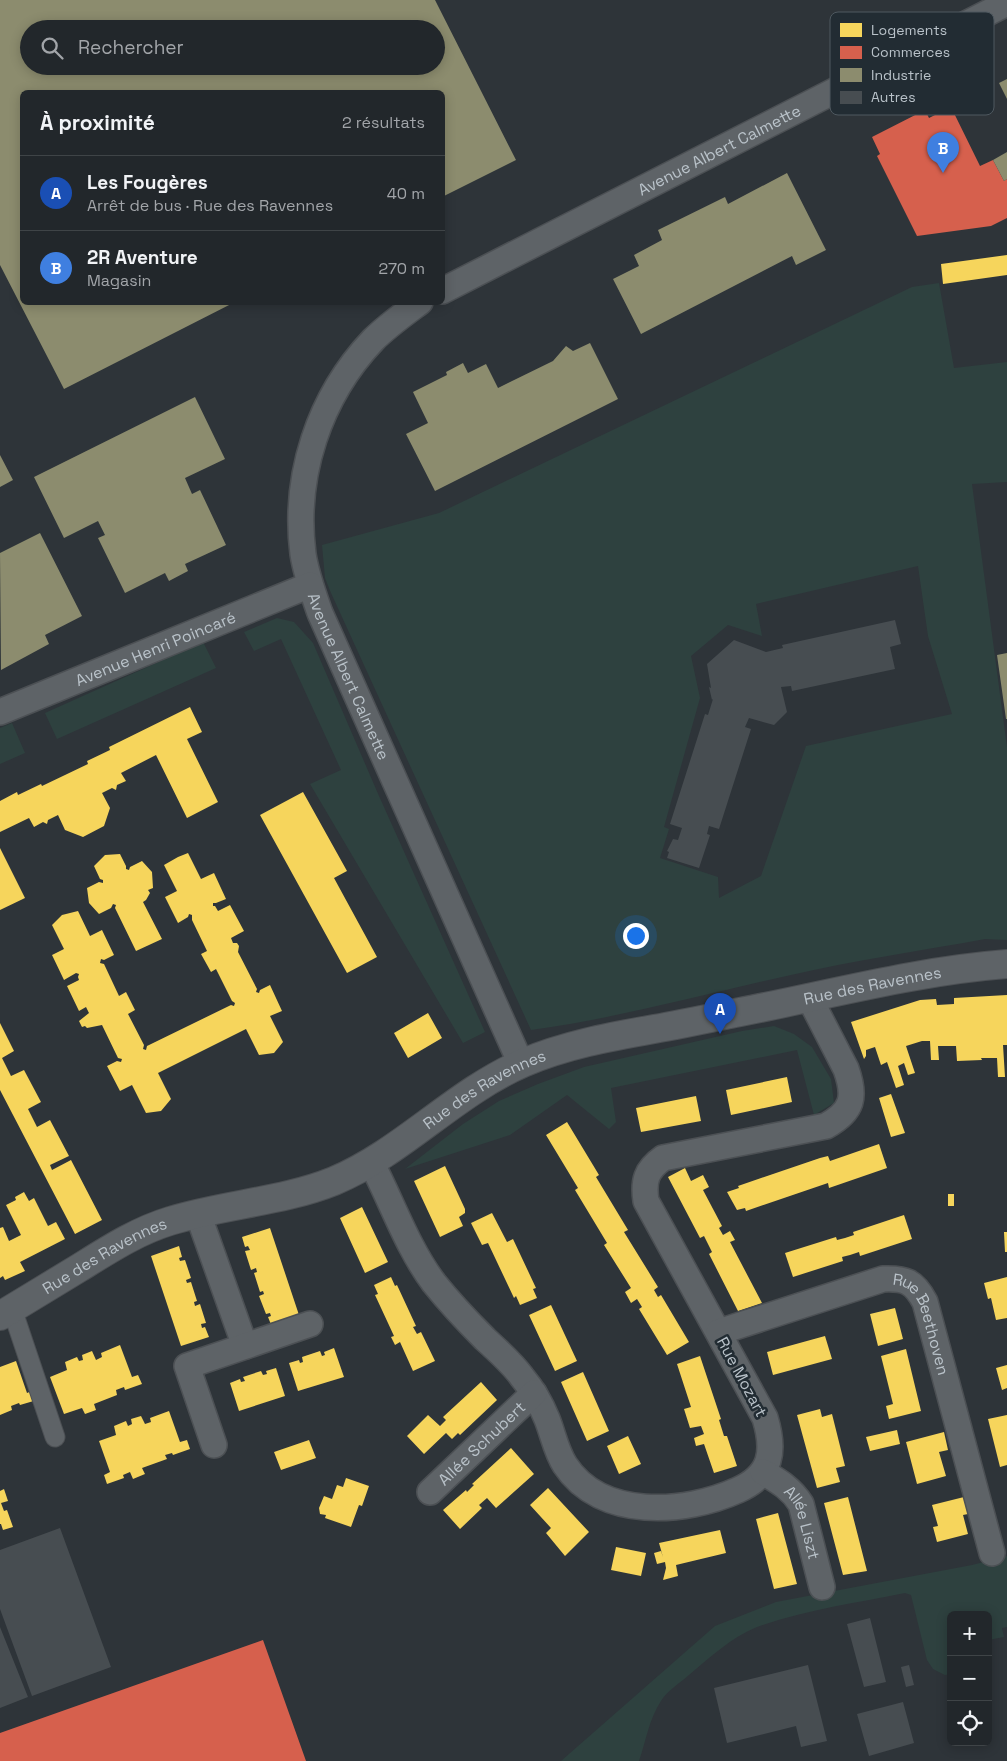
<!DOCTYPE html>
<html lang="fr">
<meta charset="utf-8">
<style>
body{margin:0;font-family:"Space Grotesk",sans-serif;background:#2a2f33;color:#f1f3f6}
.controls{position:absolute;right:15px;bottom:15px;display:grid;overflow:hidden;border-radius:8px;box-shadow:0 2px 12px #0003}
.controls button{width:45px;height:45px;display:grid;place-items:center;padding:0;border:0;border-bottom:1px solid #3f4447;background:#22272b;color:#f1f3f6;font:25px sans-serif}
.you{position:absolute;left:635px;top:935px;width:18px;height:18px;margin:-12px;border:4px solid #fff;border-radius:50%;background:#1a73e8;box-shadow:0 0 0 8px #1a73e833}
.badge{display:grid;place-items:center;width:32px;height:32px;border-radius:50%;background:#d93025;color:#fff;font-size:16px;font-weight:700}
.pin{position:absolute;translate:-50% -41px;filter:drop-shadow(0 1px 2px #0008)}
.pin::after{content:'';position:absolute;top:26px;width:18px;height:15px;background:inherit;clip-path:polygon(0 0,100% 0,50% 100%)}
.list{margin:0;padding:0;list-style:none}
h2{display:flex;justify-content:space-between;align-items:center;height:65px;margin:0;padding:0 20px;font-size:21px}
h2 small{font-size:16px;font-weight:400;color:#a2a5a9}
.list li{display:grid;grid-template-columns:32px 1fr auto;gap:15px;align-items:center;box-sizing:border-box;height:75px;padding:0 20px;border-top:1px solid #3f4447}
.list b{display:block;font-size:19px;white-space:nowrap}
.list p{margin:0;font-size:16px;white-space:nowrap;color:#a2a5a9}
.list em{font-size:16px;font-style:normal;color:#a2a5a9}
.icon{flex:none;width:28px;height:28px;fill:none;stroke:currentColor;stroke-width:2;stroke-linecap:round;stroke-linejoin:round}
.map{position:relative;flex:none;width:1007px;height:1761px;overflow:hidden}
.search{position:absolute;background:#22272b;box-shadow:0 2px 12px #0003;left:20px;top:20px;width:425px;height:55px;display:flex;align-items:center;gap:12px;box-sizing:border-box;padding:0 18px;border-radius:28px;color:#a2a5a9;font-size:19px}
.panel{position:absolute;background:#22272b;box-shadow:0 2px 12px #0003;left:20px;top:90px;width:425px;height:215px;border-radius:8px}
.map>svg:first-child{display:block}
.green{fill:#2e413f;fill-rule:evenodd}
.homes{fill:#f6d55c}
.shops{fill:#d6604d}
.industry{fill:#8c8c6e;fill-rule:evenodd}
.building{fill:#474d51}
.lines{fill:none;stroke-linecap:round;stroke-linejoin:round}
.pedestrian-casing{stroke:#4c5054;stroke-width:21}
.minor-casing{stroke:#4c5054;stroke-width:28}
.tertiary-casing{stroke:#4c5054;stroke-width:30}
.pedestrian{stroke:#5e6367;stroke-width:19}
.minor{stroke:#5e6367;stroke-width:25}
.tertiary{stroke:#5e6367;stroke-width:28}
.labels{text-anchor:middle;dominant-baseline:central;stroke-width:5;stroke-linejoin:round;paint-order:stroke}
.street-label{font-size:16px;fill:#b9c2c9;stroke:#222c33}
.key{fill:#222c33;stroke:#4f5960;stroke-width:1}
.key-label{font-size:14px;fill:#b9c2c9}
</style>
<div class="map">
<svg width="1007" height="1761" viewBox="0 0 1007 1761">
<rect width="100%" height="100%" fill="#2e3439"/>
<path class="green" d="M939,283L954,368L1007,362V482L972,484L1007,747V940L985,939C920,951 855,960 791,975C705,994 619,1018 531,1030L331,593L325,578L322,545L439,513L912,287ZM918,566L928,636L952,714L806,746L761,876L719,898L718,877L660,858L669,829L664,827L700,698L691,656L728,625L762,636L756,604Z
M277,618L294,622L313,643L379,796L485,1032L463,1043L310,784L341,770L281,639L254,651L244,632Z
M203,642L216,668L57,739L45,713Z
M12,723L25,753L0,764V728Z
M774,1026L794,1034L812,1047L831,1079L834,1103L814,1115L797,1050L611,1088L616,1122L609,1129L567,1095L510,1135L405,1169L463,1124L499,1101L538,1084L584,1067L742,1031Z
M1007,1556V1627L1002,1628L1004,1637L988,1640V1615H951V1674L945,1675L933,1669L927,1660L911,1595L905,1593C856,1603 804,1610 757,1627C732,1637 709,1658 689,1675C680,1683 667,1691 661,1701C649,1719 646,1741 639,1761H561L715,1626L776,1602L972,1565Z"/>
<path class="homes" d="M1007,255V275L943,284L941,264Z
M190,707L202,732L187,739L218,802L187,818L156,755L121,773L126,781L117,785L116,790L112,788L102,793L110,808L104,826L83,837L65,830L58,815L48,820L47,824L43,822L34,827L29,818L0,832V801L17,792L18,795L41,784L42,786L88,764L87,761L110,750L109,747Z
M303,792L347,871L334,878L377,957L347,973L260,815Z
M0,848L25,898L0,910Z
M188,853L201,879L214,873L226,899L216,903H213V906H215L218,911L230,905L244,931L231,938L233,943H237L239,946L238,952L257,989L256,992L259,993L260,990L270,985L282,1011L270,1016L283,1042L274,1053L259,1055L246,1029L158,1073L171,1099L161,1111L146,1113L132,1085L120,1091L107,1066L117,1061L121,1062L122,1059L118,1058L102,1025L87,1028L85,1026L82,1027L79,1021L89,1013L86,1007L79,1011L67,986L79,980L78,977L79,974L76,973L64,980L52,955L64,949L52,925L62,915L78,911L90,936L102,930L114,955L104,960L101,959L100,963L104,964L119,996L126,992L135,1010L128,1014L144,1045L143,1049L146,1050L147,1046L231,1005L234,1006L235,1003L232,1001L216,969L211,972L201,954L207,951L192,920V915L189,914L188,917L178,923L165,897L177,891L164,865L178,857Z
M120,854L126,866V869L129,870L130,867L142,861L152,872L153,888L148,890L150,893L146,900L143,902L162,939L136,951L115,908L116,905L113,904L111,908L99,914L89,903L87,888L99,882L103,883V880L100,879L94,866L105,855Z
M1007,995V1045H1003L1005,1077H998L997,1058H981L982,1060L957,1061L956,1046H938L939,1060H931L930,1041H922L906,1046L915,1073L908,1075L904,1063L898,1066L904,1085L896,1088L887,1062L881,1065L875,1047L866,1050V1056L864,1059L851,1022L920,1000L936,999L937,1005L954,1004V998Z
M428,1013L442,1038L408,1058L394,1033Z
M0,1023L14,1051L2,1058L11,1076L24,1070L41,1102L28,1109L37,1127L50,1120L69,1156L50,1165L52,1170L71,1160L102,1220L75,1234L0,1090Z
M787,1077L792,1102L731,1115L726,1090Z
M891,1094L905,1133L891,1137L879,1098Z
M696,1096L701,1121L641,1132L636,1108Z
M567,1122L599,1175L596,1177L628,1230L624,1232L658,1287L654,1290L658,1297L661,1295L689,1342L667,1355L639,1309L642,1307L637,1299L631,1303L625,1292L631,1288L604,1245L607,1243L575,1190L578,1188L546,1135Z
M879,1144L887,1168L829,1188L828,1183L746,1211L745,1208L737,1210L727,1192L739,1188L738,1186L820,1158L828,1156L830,1161Z
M445,1166L465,1209V1213L459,1217L463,1226L440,1237L414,1181Z
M685,1168L691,1181L703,1175L709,1187L703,1190L722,1226L719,1228L723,1235L730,1231L735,1240L730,1242L762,1303L738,1311L709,1254L712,1252L704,1236L700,1238L668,1177Z
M24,1192L29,1201L34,1198L48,1226L56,1222L65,1239L20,1262L25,1271L5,1280L3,1276L0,1278V1228L3,1227L9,1241L21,1235L6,1205L16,1200L15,1197Z
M948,1194H954V1206H948Z
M362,1207L388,1262L365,1273L340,1218Z
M492,1213L507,1242L513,1239L536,1288L533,1289L537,1298L520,1305L516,1296L514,1298L488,1243L482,1245L471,1223Z
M904,1215L912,1239L860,1256L859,1252L850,1255L842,1257L843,1261L793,1277L785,1253L836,1237L837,1240L845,1238L854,1235L853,1232Z
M270,1228L300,1318L272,1327L268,1317L271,1316L270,1313L266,1314L259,1296L264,1294L263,1291L260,1292L254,1273L257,1272L256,1268L251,1270L245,1251L250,1250L248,1246L245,1247L242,1237Z
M1004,1232H1007V1252H1005Z
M179,1246L182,1257L179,1258L180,1261L185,1260L191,1278L186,1280L187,1283L191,1282L197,1301L194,1302L195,1306L200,1304L206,1323L201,1324L202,1328L205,1327L209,1337L181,1346L151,1256Z
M391,1277L395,1286L397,1285L416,1326L413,1327L417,1334L421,1332L435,1361L413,1371L400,1342L395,1345L391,1337L394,1336L375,1295L378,1294L374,1285Z
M1007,1277V1318L996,1320L991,1298L988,1299L984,1283Z
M551,1305L577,1361L555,1371L529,1315Z
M895,1308L903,1339L878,1346L870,1314Z
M825,1336L832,1359L773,1375L767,1352Z
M120,1345L132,1377L138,1375L142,1384L125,1390L124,1387L116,1390L117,1395L94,1404L96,1410L85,1414L82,1408L64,1414L50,1377L67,1370L65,1362L77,1357L79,1361L83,1360L82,1355L92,1351L96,1360L102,1357L101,1353Z
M334,1348L344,1377L298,1391L289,1363L299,1360L300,1363L303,1362L302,1357L320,1351L322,1356L325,1355L324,1352Z
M906,1349L921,1411L889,1419L886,1406L893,1404L881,1356Z
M700,1356L721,1419L719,1420L724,1436H727L737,1466L714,1473L704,1444L696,1446L694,1438L704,1434L701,1426L690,1428L684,1409L691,1407L677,1364Z
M16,1361L27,1393L34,1390L37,1400L20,1405L19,1403L11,1406L12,1410L0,1415V1367Z
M1007,1365V1388L1002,1390L996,1368Z
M276,1368L285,1396L239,1411L230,1383L240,1379L241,1382L245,1381L243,1377L261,1371L263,1375L267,1374L266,1371Z
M583,1372L609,1431L587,1441L561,1382Z
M481,1382L497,1400L460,1435L458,1433L452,1439L446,1433L424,1454L407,1436L428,1415L440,1426L446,1420L443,1417Z
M820,1409L822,1417L832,1414L845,1466L836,1468L840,1482L817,1488L797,1415Z
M169,1411L180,1442L187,1440L190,1449L173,1455L172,1453L165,1455L167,1459L142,1468L145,1474L133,1479L130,1472L123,1475L124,1478L107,1484L104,1475L110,1472L99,1441L116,1435L114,1426L126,1421L128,1426L132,1424L131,1419L141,1416L145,1424L151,1422L150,1418Z
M1007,1415V1465L1000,1467L988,1419Z
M897,1430L900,1444L870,1451L866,1437Z
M944,1432L948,1450L939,1452L946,1476L917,1484L906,1442Z
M628,1436L641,1464L619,1474L607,1446Z
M309,1440L316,1458L281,1470L274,1452Z
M511,1448L534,1474L496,1508L487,1498L479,1505L482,1508L460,1529L443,1510L466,1490L467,1492L474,1485L472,1484Z
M346,1478L369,1486L362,1506L359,1505L351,1527L325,1518L326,1515L320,1514L319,1508L324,1496L332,1499L337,1485L343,1487Z
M548,1488L589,1532L565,1556L546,1533L551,1528L530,1505Z
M4,1489L8,1501L1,1503L4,1511L7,1510L13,1527L3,1530L1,1524H0V1491Z
M848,1497L867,1571L843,1575L824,1503Z
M964,1497L968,1514L963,1515L968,1534L937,1542L933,1527L938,1526L932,1505Z
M778,1513L797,1584L774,1589L756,1519Z
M720,1530L726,1553L676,1565L678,1576L663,1580L666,1568L665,1562L657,1564L654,1553L661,1551L663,1557L659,1543Z
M616,1547L646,1553L641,1576L611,1570Z"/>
<path class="shops" d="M951,107L980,166L993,160L1004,181L1007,179V218L991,226L917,236L877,156L880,154L872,137L925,110L929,118Z
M263,1640L306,1761H0V1733Z"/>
<path class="industry" d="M0,0H435L516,160L442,197V92H22V302H235L64,389L0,265ZM29,29H436V66H29Z
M1007,79V99L999,83Z
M1007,152V179L1004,181L993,160Z
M787,173L826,250L796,265L792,256L641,334L613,279L639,266L634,255L662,240L658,230L725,197L728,204Z
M590,343L618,399L435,491L406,434L428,423L413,392L447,375L446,372L463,363L468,373L486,364L498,388L553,361L566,346L573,351Z
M195,397L225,459L185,478L192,494L200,490L226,545L185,564L188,571L169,581L165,573L125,593L98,538L105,535L98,521L64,538L34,477Z
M0,455L13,480L0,487Z
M40,533L82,616L45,635L49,644L1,670L0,553Z
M1007,653V719H1006L997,655Z"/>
<path class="building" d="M895,620L901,644L890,647L895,669L792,691L791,686L781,687L787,712L774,725L749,718L745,727L751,729L719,829L709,826L707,834L710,835L699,868L667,858L669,852L667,851L673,839L678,840L682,828L670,824L705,714L708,715L713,699L712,700L709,687L711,688L707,664L734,640L766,652L783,648L782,645Z
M60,1528L111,1667L32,1696L0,1609V1550Z
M870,1618L886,1682L864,1687L847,1624Z
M0,1627L28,1697L0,1708Z
M808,1665L827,1741L801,1747L796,1726L727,1743L714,1688Z
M909,1665L914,1685L906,1687L901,1667Z
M903,1702L914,1743L869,1756L857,1714Z"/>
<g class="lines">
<defs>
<path id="pedestrian" d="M12,1309L55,1437"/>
<g id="minor">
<path id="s1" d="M442,291L1007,3"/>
<path id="s2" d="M420,302C404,314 387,326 373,340C319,397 293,476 303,554C306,574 313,593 320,613L521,1064"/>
<path id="s3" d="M0,712L310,585"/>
<path d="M371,1162C392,1202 407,1247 434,1283C450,1303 467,1321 485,1339C498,1351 512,1363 522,1377C532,1389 541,1404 547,1419C553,1434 556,1451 565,1465C601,1520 685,1514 738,1490C772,1475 775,1451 765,1418L646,1201C643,1181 646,1170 663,1158L826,1126C853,1111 856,1097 846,1069L809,997"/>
<path d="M198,1214L245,1346"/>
<path id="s4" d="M719,1332L883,1279C905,1278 914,1281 925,1302L992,1553"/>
<path d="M214,1445L187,1366L310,1324"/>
<path id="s5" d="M763,1472C778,1481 791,1488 801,1504L822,1587"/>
<path id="s6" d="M430,1492L534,1393"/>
</g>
<g id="tertiary">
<path id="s7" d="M0,1316C26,1300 53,1284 79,1268C108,1250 137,1231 170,1221C224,1204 282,1202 334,1181C403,1152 454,1093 523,1063C565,1045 609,1037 654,1029C683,1024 711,1018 740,1012C828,995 916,971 1007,964"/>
</g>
</defs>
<use href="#pedestrian" class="pedestrian-casing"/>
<use href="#minor" class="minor-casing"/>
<use href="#tertiary" class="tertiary-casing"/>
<use href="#pedestrian" class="pedestrian"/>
<use href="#minor" class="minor"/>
<use href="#tertiary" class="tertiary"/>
</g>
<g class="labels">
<g class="street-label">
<text stroke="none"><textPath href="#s1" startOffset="311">Avenue Albert Calmette</textPath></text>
<text stroke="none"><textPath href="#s3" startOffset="168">Avenue Henri Poincaré</textPath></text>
<text stroke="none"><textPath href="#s2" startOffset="424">Avenue Albert Calmette</textPath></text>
<text stroke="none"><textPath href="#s7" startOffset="946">Rue des Ravennes</textPath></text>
<text stroke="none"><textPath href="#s7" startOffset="541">Rue des Ravennes</textPath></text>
<text stroke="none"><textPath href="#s7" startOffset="121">Rue des Ravennes</textPath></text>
<text stroke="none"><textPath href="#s4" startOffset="241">Rue Beethoven</textPath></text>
<text transform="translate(742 1377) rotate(62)">Rue Mozart</text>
<text stroke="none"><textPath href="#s6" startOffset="71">Allée Schubert</textPath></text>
<text stroke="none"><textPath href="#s5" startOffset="68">Allée Liszt</textPath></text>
</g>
</g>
<rect x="830" y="12" width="164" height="103" rx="8" class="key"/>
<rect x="840" y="23" width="22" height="14" fill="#f6d55c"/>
<rect x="840" y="46" width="22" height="13" fill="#d6604d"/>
<rect x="840" y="68" width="22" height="14" fill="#8c8c6e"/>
<rect x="840" y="91" width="22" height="13" fill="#474d51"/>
<g class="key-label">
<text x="871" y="35">Logements</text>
<text x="871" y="57">Commerces</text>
<text x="871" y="80">Industrie</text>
<text x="871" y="102">Autres</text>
</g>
</svg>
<div class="controls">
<button>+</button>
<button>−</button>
<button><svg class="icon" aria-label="locate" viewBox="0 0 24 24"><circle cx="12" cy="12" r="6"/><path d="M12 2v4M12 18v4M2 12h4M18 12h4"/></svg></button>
</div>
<div class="you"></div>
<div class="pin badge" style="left:720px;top:1034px;background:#1a4fb4">A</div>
<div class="pin badge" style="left:943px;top:173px;background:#3f7fe0">B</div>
<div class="search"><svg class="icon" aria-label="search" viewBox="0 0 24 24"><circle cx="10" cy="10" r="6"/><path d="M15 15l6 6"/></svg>Rechercher</div>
<section class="panel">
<h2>À proximité<small>2 résultats</small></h2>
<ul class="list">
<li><span class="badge" style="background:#1a4fb4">A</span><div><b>Les Fougères</b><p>Arrêt de bus · Rue des Ravennes</p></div><em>40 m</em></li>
<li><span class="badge" style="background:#3f7fe0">B</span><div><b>2R Aventure</b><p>Magasin</p></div><em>270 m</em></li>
</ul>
</section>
</div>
